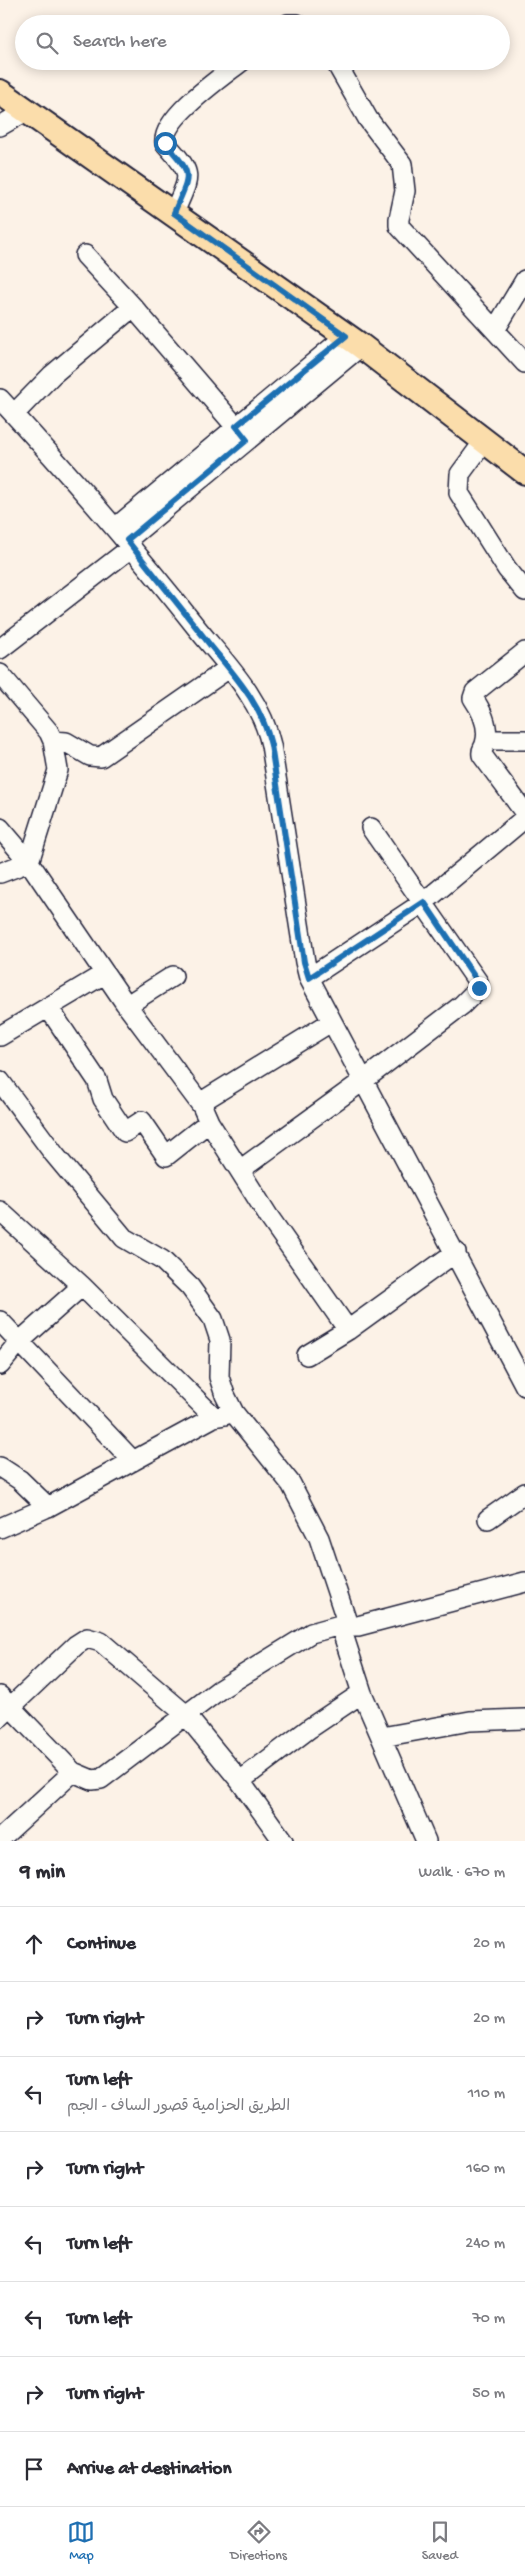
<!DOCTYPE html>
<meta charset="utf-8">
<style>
body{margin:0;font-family:"Gochi Hand","Playpen Sans Arabic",sans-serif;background:#f2f2f3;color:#2b2b33}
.stop{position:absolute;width:15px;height:15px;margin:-11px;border:4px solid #1f6fb2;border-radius:50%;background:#fff}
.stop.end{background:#1f6fb2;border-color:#fff;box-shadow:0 1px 5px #0008}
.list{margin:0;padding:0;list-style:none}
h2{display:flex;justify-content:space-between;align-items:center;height:65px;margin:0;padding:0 20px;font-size:21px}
h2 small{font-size:16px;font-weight:400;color:#7c7c81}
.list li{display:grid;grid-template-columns:32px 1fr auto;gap:15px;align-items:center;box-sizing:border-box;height:75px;padding:0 20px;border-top:1px solid #e1e1e2}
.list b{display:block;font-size:19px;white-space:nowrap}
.list p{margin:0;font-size:16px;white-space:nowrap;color:#7c7c81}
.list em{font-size:16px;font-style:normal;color:#7c7c81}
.icon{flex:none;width:28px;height:28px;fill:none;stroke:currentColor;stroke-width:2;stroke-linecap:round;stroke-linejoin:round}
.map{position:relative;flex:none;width:525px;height:1841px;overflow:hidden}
.search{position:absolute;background:#fff;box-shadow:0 2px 12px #0003;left:15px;right:15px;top:15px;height:55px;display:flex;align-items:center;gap:12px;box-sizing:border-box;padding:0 18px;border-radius:28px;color:#7c7c81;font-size:19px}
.sheet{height:665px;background:#fff}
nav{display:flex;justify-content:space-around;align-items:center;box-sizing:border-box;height:70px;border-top:1px solid #e1e1e2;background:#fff;font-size:14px;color:#7c7c81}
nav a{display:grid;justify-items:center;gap:2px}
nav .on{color:#1f6fb2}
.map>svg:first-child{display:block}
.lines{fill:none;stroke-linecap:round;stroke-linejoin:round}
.minor-casing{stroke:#22223b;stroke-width:22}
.major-casing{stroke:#22223b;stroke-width:28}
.minor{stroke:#fdfcf7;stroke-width:19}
.major{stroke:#fbddab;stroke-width:24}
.route{stroke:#1f6fb2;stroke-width:6}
</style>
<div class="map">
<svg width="525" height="1841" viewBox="0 0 525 1841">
<rect width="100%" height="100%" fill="#fcf2e7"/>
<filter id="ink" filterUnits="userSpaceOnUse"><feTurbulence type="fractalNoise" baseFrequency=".02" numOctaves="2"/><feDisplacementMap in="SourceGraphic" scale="10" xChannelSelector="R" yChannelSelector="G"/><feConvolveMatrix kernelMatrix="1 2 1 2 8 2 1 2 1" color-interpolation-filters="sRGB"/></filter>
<g filter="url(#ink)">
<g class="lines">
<defs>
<path id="minor" d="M288,24H297
M335,61L368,119L402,164L405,191L399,219V226L525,363
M0,126L28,110
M174,213C190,174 195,176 165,143C161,118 223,76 242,61
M85,255L133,307L243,435
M495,330L525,280
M0,399C68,473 134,548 196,627C225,663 261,698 271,745L305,962L309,978L525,1386
M14,414L52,375L133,307
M485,440L460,474L459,493L507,569L525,591
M115,528L346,336
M127,540L361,346
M0,649L132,547
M525,652L475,692L473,698C482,711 490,728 485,744C483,750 481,749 482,755L525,813
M0,674L49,732L53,741L58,770L29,862L0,873
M486,740H525
M53,741L66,742L90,756L101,757L229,668
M0,828L29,862L125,1003L132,1002L173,976
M309,978L424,902L525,818
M125,1003L202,1106
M48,1007L97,1080L103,1099L125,1132L142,1121L166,1156L209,1122
M331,1022L206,1099L202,1106L209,1122L269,1217L348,1330
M0,1036L104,974
M0,1081L54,1154L124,1238L162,1260L190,1287L213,1319L220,1340L219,1377L225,1395L234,1413L291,1484L319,1538L348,1625
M240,1170L364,1080L462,1005L479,988L478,982L371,828
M0,1211L82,1286L214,1417
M0,1321L133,1461
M307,1355L348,1330L456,1252
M0,1365L19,1342L82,1286
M0,1467L20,1480L48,1507
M488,1519L525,1493
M0,1528L48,1507L214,1417L225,1415
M340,1625L362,1693L426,1841
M0,1696L73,1772L92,1780L101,1779L219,1690L311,1633L340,1625L358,1626L525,1582
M0,1717L76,1645L87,1638L101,1642L185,1714L240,1781L283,1841
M382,1737L470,1721L525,1719
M240,1781L310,1728L362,1693
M0,1839L73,1772"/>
<path id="major" d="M0,92L361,346L525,472"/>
</defs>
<use href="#minor" class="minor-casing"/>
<use href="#major" class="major-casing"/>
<use href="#minor" class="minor"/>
<use href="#major" class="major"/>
</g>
</g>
<g class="lines" filter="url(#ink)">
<path class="route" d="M165,143C195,176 190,174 174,213L346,336L236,426L247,440L127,540C154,575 183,610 210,645C235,676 262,705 271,745L304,962L309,978L424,902L478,982L479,988"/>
</g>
</svg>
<div class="stop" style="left:165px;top:143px"></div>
<div class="stop end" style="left:479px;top:988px"></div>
<div class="search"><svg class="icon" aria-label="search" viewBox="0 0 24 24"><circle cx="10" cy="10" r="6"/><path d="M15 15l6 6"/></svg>Search here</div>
</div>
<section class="sheet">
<h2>9 min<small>Walk · 670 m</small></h2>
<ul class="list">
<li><svg class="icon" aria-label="ahead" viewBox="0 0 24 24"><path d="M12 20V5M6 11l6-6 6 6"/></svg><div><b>Continue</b></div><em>20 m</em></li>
<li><svg class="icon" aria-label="right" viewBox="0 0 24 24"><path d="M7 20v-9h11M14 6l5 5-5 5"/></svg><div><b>Turn right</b></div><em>20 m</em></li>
<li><svg class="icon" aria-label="left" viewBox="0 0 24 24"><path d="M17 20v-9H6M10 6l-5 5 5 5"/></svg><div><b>Turn left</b><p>الطريق الحزامية قصور الساف - الجم</p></div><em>110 m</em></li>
<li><svg class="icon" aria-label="right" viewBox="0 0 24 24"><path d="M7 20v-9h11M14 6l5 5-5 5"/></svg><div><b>Turn right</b></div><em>160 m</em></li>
<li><svg class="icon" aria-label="left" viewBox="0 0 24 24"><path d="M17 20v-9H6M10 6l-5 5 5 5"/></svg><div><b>Turn left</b></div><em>240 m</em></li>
<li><svg class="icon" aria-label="left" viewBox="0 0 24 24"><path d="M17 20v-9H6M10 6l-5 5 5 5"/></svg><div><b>Turn left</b></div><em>70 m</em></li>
<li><svg class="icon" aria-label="right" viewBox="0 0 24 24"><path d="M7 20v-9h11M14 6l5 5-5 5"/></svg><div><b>Turn right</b></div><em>50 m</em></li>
<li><svg class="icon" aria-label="arrive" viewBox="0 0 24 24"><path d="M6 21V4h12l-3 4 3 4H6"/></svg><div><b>Arrive at destination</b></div></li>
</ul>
</section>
<nav>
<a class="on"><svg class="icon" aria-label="map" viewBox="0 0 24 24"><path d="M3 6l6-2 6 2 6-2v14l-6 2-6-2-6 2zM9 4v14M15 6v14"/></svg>Map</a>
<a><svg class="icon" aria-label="directions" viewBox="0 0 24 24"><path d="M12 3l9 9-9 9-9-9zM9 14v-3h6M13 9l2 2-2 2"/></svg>Directions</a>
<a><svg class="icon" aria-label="saved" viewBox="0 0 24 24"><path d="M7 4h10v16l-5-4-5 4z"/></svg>Saved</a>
</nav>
